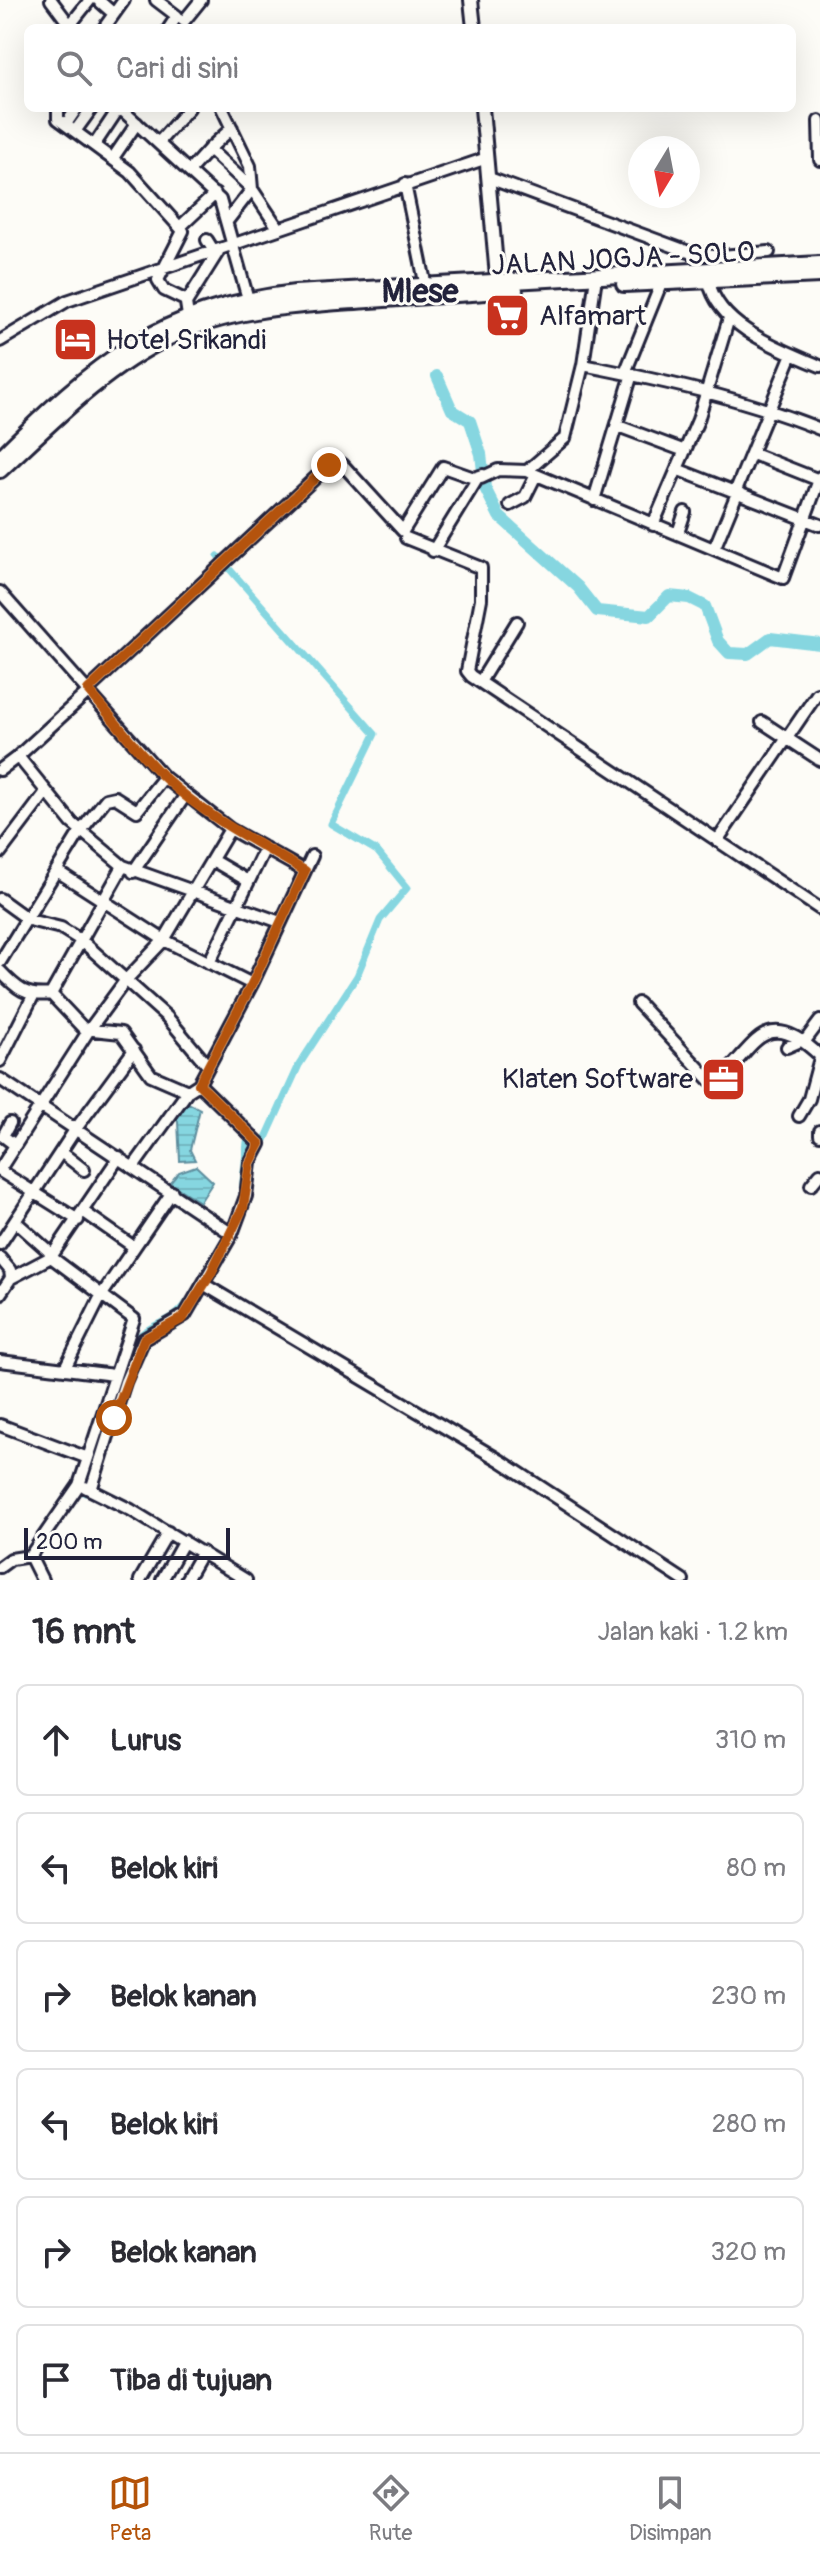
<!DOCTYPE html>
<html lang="id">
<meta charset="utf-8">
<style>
body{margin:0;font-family:Pangolin,sans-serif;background:#f2f2f3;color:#2b2b33}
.compass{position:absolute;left:628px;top:136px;width:72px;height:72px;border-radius:50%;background:#fff;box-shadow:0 8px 32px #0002;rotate:190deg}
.scale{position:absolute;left:24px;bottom:20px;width:206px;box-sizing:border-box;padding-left:8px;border:4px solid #22223b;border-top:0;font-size:22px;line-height:28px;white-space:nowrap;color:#22223b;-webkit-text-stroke:6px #fdfcf7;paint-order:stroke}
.stop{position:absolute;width:24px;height:24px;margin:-18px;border:6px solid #b45309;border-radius:50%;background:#fff}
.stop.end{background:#b45309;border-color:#fff;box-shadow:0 2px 8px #0008}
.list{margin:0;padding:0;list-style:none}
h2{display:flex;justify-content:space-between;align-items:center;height:104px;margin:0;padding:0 32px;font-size:34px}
h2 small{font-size:26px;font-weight:400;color:#7c7c81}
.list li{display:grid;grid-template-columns:52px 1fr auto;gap:24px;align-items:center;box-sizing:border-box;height:112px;margin:0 16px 16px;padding:0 16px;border:2px solid #e1e1e2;border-radius:12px}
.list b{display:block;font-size:30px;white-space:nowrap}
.list em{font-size:26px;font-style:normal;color:#7c7c81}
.icon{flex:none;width:44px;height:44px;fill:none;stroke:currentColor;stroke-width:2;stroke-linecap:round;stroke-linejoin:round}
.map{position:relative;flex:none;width:820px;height:1580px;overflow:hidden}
.search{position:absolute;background:#fff;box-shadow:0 8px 32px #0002;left:24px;right:24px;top:24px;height:88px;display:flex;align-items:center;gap:20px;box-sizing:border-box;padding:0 28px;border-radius:12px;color:#7c7c81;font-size:30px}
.sheet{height:872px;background:#fff}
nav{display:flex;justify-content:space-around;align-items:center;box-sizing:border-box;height:112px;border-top:2px solid #e1e1e2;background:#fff;font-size:22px;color:#7c7c81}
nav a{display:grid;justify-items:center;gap:4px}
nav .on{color:#b45309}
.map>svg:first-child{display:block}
.water{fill:url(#water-rules);stroke:#5e8e9e;stroke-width:2}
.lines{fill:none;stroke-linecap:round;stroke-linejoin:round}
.canal{stroke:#86d6e0;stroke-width:7}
.river{stroke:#86d6e0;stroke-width:12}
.minor-casing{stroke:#22223b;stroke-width:16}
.major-casing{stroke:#22223b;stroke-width:18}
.highway-casing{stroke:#22223b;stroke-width:20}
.minor{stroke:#fdfcf7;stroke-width:10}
.major{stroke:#fdfcf7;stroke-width:12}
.highway{stroke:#fdfcf7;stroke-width:14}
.route{stroke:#b45309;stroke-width:10}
.labels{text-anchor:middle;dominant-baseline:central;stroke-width:6;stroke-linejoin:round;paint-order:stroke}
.street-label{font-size:28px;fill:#22223b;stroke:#fdfcf7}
.poi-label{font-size:28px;fill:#22223b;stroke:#fdfcf7;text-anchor:start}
.quarter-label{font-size:32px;font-weight:bold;fill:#22223b;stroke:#fdfcf7}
</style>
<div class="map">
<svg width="820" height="1580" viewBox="0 0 820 1580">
<defs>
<pattern id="water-rules" width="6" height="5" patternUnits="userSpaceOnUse" patternTransform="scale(2)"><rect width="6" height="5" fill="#86d6e0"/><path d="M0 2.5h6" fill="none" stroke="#73b7c1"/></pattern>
</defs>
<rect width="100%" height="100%" fill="#fdfcf7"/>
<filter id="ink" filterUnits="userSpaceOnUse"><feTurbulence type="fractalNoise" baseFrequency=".0125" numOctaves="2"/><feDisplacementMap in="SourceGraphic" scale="16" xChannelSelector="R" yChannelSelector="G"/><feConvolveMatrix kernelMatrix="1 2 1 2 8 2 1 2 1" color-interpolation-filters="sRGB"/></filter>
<g filter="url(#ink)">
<path class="water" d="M184,1101L200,1109L190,1150L195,1160L180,1161L178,1122L174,1114Z
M196,1166L213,1182L200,1202L170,1183L179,1172Z"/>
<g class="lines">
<path class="canal" d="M218,556L375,734L331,824L377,851L407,888L380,920L357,976L299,1065L265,1140L247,1142L242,1191
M127,1355C144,1317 170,1330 187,1302
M85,1493L103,1427"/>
<path class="river" d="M437,376L452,410L470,421L481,454L485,488L499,516L578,587L597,611L649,616L669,596L689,598L705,606L718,641L729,653L748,654L770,638L820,644"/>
<defs>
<path id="minor" d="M51,0L72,28
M98,0L114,14
M156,0L177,16L169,28
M184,21L201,0
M70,25L90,0
M104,28L124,0
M58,108V119L130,172L183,231L158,280L164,290L187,301
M120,108L220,200L248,299
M222,108L250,166L252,189L278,228
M819,121L820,160
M66,124L77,108
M76,130L92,108
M159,142L189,108
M95,144L119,108
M209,149L232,128
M113,158L137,123
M190,170L209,149L252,189L228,220
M489,178L689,252L721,256L769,252
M405,184L426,287
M180,227L215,194
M207,240L215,253
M709,282C719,328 781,349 820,366
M188,316L186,303L218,252
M0,341L67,301L487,158
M583,365C664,381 743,398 820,429
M625,373L661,284
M618,426L685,451
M753,454L819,480
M679,470L820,525
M527,471L565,438L583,365L595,284
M481,478L498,470L527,471L783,578L820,477
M736,490L792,354
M594,500L632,374
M510,505L525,497L536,475
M653,525L698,420L729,318
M678,533L685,512
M406,538L481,568V599L467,671L471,676L820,909
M714,549L738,491
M433,551L476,481
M0,592L164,777L230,829L305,871L252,984L199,1084L188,1091L134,1166
M480,682L517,622
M88,690L329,465L342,464L403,531L443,467L474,478L483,475
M762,722L820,760
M16,758L89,691
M0,770L16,758L21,760L72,823L123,866L280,922
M717,841L817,694
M0,853L46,792
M212,860L248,881
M57,871L164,940L252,984
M305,871L312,856
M133,872L185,796
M0,899L29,920L61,928L82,941L167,1017L208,1066
M0,962L80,832L106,799L115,797L137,811L164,777
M209,963L265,848
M0,971C17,989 26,997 51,994L84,1029L121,1033L151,1075L188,1091
M51,994L123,866
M638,1003L710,1080C750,1069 756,994 820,1056
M805,1041L820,1021
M787,1047L803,1040
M0,1061L33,996
M0,1079L232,1234L246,1196L250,1163L260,1144L199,1084
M799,1116L809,1099L820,1058
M10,1123L3,1136L15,1145
M820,1131V1135
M61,1152L84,1170
M0,1169L89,1030L125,981L164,940L230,829
M0,1171L78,1220
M811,1185L820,1174
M84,1212L134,1247
M16,1222L53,1255
M0,1244L75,1130L134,1050
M51,1257L119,1157
M0,1258L10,1270L11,1278L0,1294
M11,1278L51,1257L134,1319L88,1458
M205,1285L501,1461L683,1580
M0,1361L114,1375
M65,1368L101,1296L172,1192
M0,1425L88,1458L79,1485L30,1556L11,1559L0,1567
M85,1487L131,1510L246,1580
M91,1490L125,1382L144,1339L185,1315L232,1234
M30,1556L42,1580
M140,1580L168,1532
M162,1580L184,1541
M186,1580L202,1552"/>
<path id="major" d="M471,0L474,28
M482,108L498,288"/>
<path id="highway" d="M624,284L820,275
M0,458C94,364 158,309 295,293L820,264
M0,470C51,423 103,369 167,338C231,307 300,305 369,300C418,297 467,293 515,290"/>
</defs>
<use href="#minor" class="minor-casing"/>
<use href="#major" class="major-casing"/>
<use href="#highway" class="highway-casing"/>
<use href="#minor" class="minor"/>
<use href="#major" class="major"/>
<use href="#highway" class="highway"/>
</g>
</g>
<g class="lines" filter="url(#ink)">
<path class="route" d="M114,1418L144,1339L183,1318L211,1273L243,1208L250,1163L260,1144L199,1084L252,984L305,871C257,842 207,818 166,779C137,752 114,719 88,690L329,465"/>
</g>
<defs>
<symbol id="supermarket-square" viewBox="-11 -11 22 22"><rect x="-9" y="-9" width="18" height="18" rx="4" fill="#c8321e" stroke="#fdfcf7"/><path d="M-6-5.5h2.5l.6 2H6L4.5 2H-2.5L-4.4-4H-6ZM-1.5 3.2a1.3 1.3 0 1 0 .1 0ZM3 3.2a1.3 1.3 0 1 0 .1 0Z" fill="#fff"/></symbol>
<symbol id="hotel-square" viewBox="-11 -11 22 22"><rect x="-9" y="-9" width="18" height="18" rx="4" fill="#c8321e" stroke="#fdfcf7"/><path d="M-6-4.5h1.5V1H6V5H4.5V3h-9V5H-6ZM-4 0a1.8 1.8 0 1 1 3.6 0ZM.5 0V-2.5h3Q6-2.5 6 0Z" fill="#fff"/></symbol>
<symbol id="office-square" viewBox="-11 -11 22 22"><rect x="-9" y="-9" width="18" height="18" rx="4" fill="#c8321e" stroke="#fdfcf7"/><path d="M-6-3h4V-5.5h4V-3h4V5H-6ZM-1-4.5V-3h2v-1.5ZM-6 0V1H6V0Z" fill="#fff"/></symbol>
</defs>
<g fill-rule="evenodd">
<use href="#supermarket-square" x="482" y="290" width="51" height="51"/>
<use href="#hotel-square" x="50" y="314" width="51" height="51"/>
<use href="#office-square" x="698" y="1054" width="51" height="51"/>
</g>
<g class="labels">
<g class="street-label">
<text transform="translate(623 259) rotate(-3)">JALAN JOGJA - SOLO</text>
</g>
<g class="poi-label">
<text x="539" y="316">Alfamart</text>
<text x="106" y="340">Hotel Srikandi</text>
<text x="693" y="1079" text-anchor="end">Klaten Software</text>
</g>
<g class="quarter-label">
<text x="420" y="292">Mlese</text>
</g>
</g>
</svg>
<svg class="compass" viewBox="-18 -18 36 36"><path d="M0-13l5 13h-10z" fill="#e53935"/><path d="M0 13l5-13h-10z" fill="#7c7c81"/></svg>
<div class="scale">200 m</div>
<div class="stop" style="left:114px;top:1418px"></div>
<div class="stop end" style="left:329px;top:465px"></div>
<div class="search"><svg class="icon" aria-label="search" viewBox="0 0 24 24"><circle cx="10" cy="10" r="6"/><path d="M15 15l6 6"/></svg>Cari di sini</div>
</div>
<section class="sheet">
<h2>16 mnt<small>Jalan kaki · 1.2 km</small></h2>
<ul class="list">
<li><svg class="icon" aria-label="ahead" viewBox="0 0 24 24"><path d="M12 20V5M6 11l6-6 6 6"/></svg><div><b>Lurus</b></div><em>310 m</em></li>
<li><svg class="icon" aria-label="left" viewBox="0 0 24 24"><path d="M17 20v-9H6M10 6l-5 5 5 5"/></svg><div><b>Belok kiri</b></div><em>80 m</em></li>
<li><svg class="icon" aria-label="right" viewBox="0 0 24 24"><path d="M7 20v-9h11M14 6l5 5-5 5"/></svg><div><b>Belok kanan</b></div><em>230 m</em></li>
<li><svg class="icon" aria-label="left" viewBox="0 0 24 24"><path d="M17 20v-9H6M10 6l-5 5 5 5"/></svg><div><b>Belok kiri</b></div><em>280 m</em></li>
<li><svg class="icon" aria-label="right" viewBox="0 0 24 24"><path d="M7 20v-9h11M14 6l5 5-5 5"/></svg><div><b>Belok kanan</b></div><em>320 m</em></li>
<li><svg class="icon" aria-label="arrive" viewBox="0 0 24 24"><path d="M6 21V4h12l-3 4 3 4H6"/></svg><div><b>Tiba di tujuan</b></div></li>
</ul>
</section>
<nav>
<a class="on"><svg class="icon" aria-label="map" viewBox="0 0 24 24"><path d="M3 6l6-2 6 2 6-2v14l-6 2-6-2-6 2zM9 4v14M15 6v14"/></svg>Peta</a>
<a><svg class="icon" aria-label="directions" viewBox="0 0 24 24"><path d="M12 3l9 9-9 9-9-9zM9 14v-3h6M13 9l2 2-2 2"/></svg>Rute</a>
<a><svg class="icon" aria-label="saved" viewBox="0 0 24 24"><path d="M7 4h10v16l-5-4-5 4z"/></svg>Disimpan</a>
</nav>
